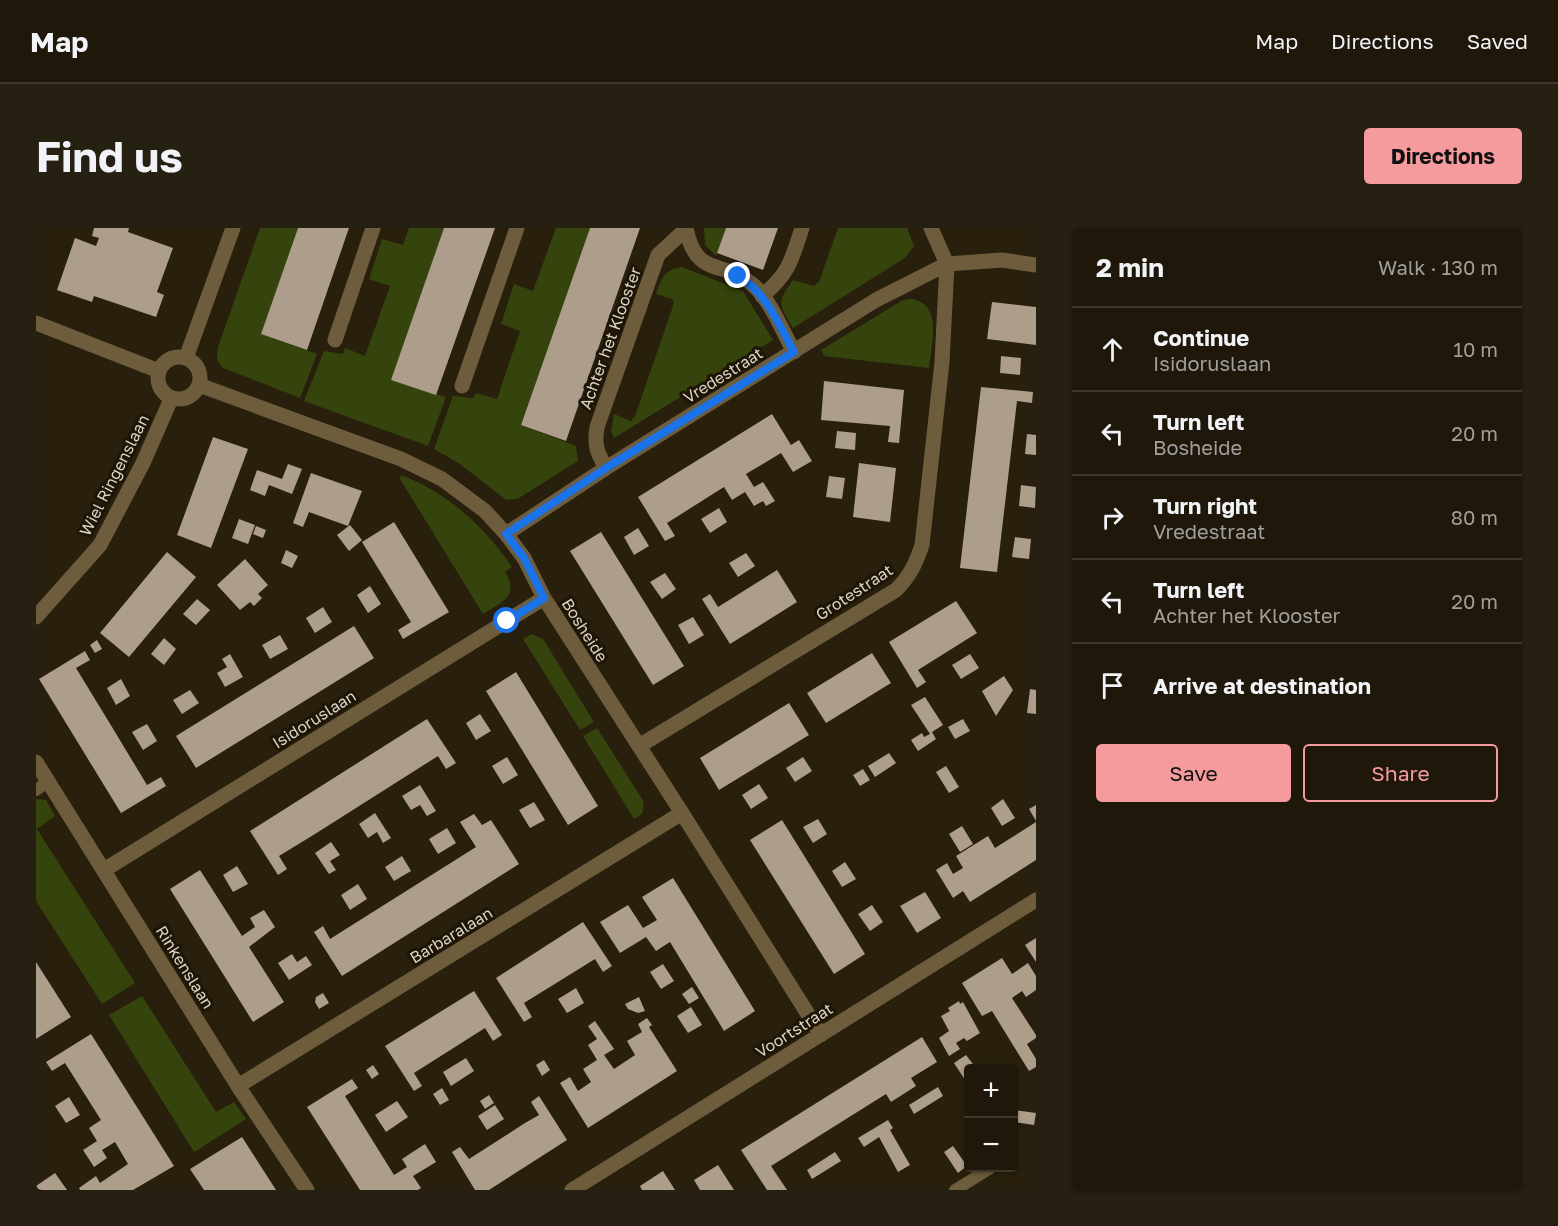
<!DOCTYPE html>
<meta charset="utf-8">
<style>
body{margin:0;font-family:"Golos Text",sans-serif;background:#262013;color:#f1f3f6}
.controls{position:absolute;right:18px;bottom:18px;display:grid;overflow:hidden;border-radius:6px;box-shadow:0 2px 4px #0004}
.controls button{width:54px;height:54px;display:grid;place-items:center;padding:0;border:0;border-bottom:2px solid #3c362b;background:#1e170a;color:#f1f3f6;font:30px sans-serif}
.stop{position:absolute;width:18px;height:18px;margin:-14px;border:4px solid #1a73e8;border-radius:50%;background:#fff}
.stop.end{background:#1a73e8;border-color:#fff;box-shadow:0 2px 6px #0008}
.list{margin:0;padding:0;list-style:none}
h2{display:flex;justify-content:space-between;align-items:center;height:78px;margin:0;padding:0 24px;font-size:26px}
h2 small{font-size:20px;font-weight:400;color:#a19f9c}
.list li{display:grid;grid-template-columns:39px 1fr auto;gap:18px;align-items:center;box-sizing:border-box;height:84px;padding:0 24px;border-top:2px solid #3c362b}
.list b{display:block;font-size:22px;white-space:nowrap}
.list p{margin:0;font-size:20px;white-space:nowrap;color:#a19f9c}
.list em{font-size:20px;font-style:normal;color:#a19f9c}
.actions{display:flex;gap:12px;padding:18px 24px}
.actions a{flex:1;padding:14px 0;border:2px solid #f59b9d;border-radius:6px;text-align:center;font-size:21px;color:#f59b9d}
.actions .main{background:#f59b9d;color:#111}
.icon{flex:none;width:33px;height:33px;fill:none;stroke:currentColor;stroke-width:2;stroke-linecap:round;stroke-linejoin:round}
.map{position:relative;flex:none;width:1000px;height:962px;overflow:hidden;border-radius:6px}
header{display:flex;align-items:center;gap:36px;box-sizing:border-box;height:84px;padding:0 30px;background:#1e170a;border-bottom:2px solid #3c362b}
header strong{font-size:28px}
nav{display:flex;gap:33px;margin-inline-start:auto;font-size:21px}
.intro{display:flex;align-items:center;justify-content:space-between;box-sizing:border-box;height:144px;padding:0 36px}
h1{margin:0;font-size:42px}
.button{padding:15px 27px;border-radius:6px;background:#f59b9d;color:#111;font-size:21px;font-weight:700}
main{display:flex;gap:36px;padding:0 36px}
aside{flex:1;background:#1e170a;border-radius:6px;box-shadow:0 2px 4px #0004}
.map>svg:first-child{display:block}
.green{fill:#34440c}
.building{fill:#ad9e8b}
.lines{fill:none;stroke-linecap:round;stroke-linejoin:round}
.lane{stroke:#6e5d3d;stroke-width:12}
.street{stroke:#6e5d3d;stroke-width:15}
.route{stroke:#1a73e8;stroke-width:8}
.labels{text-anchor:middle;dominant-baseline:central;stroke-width:6;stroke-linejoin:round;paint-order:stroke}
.street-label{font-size:16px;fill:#d9d3c8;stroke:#1e1505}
</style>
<header>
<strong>Map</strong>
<nav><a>Map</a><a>Directions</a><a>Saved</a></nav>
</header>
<div class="intro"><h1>Find us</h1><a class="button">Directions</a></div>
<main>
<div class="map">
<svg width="1000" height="962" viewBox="0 0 1000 962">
<rect width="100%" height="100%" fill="#281f0d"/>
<path class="green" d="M224,0H262L225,106L281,126L264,170L187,140L181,132L182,119Z
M373,0H408L356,152L410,169L392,218L268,173L288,123L307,126L309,120L329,128L354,58L333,51L346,11L367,17Z
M520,0H554L485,197L540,218L542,233L483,270L470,272L424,236L398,221L417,168L437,170L440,165L461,171L484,103L465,96L478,56L497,63Z
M668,0H690L680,28L669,17Z
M802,0H871L878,18L869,30L757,100C743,76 740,76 757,52L778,58L783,54Z
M646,39L707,63L737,112L578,210L575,203L578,186L595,193L599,188L637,78L638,74L636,71L620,66C625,51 629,41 646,39Z
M875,71C908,76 895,117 893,140L788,128L785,122L867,72Z
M365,247C412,265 448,298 476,339L469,344C484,369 466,374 447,386L364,251Z
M496,406L507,411L558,494L544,502L487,411Z
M561,500L608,574L606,586L598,591L547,508Z
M0,571L10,572L19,588L1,601L99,755L66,776L0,673Z
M106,768L180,884L198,874L210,891L158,924L73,787Z"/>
<path class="building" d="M58,0H93L92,4L137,20L121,64L128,67L120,89L58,68L56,74L21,62L39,10L60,18L63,10L56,8Z
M262,0H313L271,122L225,106Z
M408,0H459L400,167L355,152Z
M554,0H604L530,213L485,197Z
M690,0H742L727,42L681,25Z
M956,74L1000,79V117L951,111Z
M965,128L985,130L984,147L964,145Z
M788,153L868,162L863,215L852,214L854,198L785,192Z
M945,159L997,164L996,175L981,173L961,344L924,340Z
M736,186L755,217L763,212L776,233L757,244L745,225L710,246L718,259L727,254L739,273L730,278L727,273L718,278L709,264L696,272L688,259L631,295L639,308L629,313L602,269Z
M801,203L820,205L819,222L799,220Z
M991,206L1000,207V227L989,226Z
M177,209L212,221L175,320L141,307Z
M823,235L860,240L854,294L817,289Z
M252,236L266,241L256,266L233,257L229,268L214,262L221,242L246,251Z
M275,245L326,263L312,298L273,284L267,299L257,295Z
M793,248L809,250L806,271L790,269Z
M985,257L1000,259L999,280L983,278Z
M683,280L691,294L674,305L665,291Z
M203,291L219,297L212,316L196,310Z
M358,294L413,384L367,411L362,402L375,394L326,314Z
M314,297L326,312L313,323L301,307Z
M220,298L230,302L227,310L217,306Z
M602,300L613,318L598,327L588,309Z
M565,304L648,438L617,457L534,323Z
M979,309L995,311L993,331L976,329Z
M250,322L262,328L256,340L245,335Z
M131,324L160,349L93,429L64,405Z
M710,325L719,338L702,349L693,335Z
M209,331L232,357L222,366L226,370L218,378L214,374L204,382L181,357Z
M741,342L761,374L694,416L666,371L674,366L682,379Z
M629,345L640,361L626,371L614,354Z
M334,358L345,376L332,385L321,367Z
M161,371L174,382L160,397L147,386Z
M920,373L941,405L882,442L890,454L881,460L853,414Z
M287,379L296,394L279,405L270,390Z
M657,389L668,407L653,416L642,397Z
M318,398L338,430L160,540L140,508Z
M244,407L252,421L234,431L226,417Z
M128,410L140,421L128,437L115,426Z
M61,412L66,421L59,425L54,417Z
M49,423L54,432L40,440L76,499L111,557L125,549L130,558L85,585L3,451Z
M836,425L855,455L790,495L771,465Z
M194,426L207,449L189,459L181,445L191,439L186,431Z
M934,426L943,440L925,451L916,437Z
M480,444L562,578L532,597L450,463Z
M968,448L977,462L960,488L946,463Z
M85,451L94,468L80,477L71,460Z
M994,461L1000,462V486L991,485Z
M154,462L163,475L146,486L137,472Z
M889,469L907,497L896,504L900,511L882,523L875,512L886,505L888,509L894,506L875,477Z
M753,475L773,507L683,562L664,530Z
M444,486L455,503L440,512L430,495Z
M391,491L420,535L410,541L402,528L279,606L243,628L251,641L242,647L214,603Z
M927,491L934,503L919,511L912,499Z
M111,496L121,513L107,522L96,504Z
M853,525L860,535L839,549L832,538Z
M471,529L482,547L467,556L456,538Z
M767,529L776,543L759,554L750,540Z
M910,538L923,559L913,565L900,544Z
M827,541L834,552L824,558L817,547Z
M723,556L732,570L715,581L706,567Z
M384,557L400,583L391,588L384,577L375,582L366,568Z
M967,571L979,590L966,598L955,580Z
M498,574L509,592L494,600L483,582Z
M1000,577V593L993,581Z
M339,585L355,610L347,615L341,604L332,610L323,596Z
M438,586L446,597L455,592L483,636L306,748L278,704L287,698L294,711L440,619L424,594Z
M782,591L791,606L777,615L767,599Z
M746,592L829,726L798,746L714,612Z
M1000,594V632L934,674L927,663L917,670L900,642L911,635L917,646L927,640L920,628L952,608L959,620Z
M926,598L937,616L924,624L913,606Z
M411,600L420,615L402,626L393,611Z
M295,614L304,627L294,633L300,642L293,646L279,625Z
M366,628L375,643L358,653L349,639Z
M809,634L820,651L806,659L796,643Z
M201,638L212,656L197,664L187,647Z
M164,642L206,708L219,699L214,690L228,682L239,699L213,719L248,774L217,794L134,661Z
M637,650L719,783L688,803L634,714L620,723L610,709L584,725L564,694L592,677L607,700L621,692L606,669Z
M322,656L331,671L314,682L305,667Z
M889,664L905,690L881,705L864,678Z
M836,677L847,694L834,703L822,686Z
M547,694L576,738L567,744L559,731L488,775L496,789L488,794L460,750Z
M1000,710V734L989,717Z
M256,726L261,734L270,728L276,737L253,752L242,735Z
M966,730L976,746L992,735L1000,748V762L990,769L986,763L976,770L1000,807V810L991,816L1000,831V839L993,843L956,783L946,788L926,755Z
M0,734L35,789L0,811Z
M627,736L638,753L625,761L614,744Z
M656,759L663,770L653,776L646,766Z
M540,760L548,775L531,785L522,771Z
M438,763L466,807L457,813L449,800L378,845L386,858L378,863L349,818Z
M287,765L293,775L283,781L279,774L280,769Z
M603,769L609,783L602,785L592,781L589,776Z
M923,773L924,776L927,774L944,805L931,813L928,810L920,815L924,821L913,828L903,810L913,803L905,788L914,783L912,780Z
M655,779L666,797L652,805L641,788Z
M611,790L616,797L613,799L641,843L552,900L524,855L534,849L542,863L555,854L547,841L561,832L552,817L561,811L552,798L559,793L578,821L568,827L578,841L599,827L591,813L606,804L602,796Z
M55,806L138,938L97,962H44L43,960L60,948L64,955L92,936L79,914L66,922L71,930L58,939L47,922L61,913L53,900L65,892L29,835L16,843L10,834Z
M886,809L901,834L875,850L880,858L855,874L850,866L735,938L751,962H731L705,922Z
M930,827L940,840H933V858L918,835Z
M430,830L438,843L415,858L407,844Z
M508,832L514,842L506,848L500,837Z
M337,837L343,846L336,851L330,842Z
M316,851L322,860L309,868L358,947L371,939L366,931L389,916L400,934L377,948L385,960L382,962H324L271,879Z
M902,859L907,868L878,886L873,877Z
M406,860L413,872L404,877L397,866Z
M453,867L458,875L449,881L444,873Z
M503,868L531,912L453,962H439L416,924L424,919L433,931L489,895L503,887L495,874Z
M33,869L44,887L30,895L19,878Z
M361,873L372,889L350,904L339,887Z
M459,877L468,891L451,902L442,888Z
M978,882L1000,885L998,897L978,894Z
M852,892L857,900L854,902L874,937L862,944L843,909L828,919L822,910Z
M206,909L240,962H168L154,941Z
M917,918L931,938L922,945L908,924Z
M799,924L805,933L776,951L771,942Z
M682,937L698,962H664L658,952Z
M627,943L639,962H606L604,958Z
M19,945L31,962H0V958Z"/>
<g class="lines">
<path class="lane" d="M0,562L13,553
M919,962L953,941"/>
<path class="street" d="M650,0C660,51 687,31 716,56C734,71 747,104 758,124
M726,68C753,46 756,31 766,0
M0,95L123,143
M299,112L337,0
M122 150a21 21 0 1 1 42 0a21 21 0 1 1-42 0Z
M150,130L197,0
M163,157L365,231L406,251L449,283L470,306L488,330L508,370L646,585L785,807
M426,158L481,0
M570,240C561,224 558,218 561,199L622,27L650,1
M470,306L570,240L840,72L911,36L966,32L1000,37
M0,389L64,317L107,235L135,171
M603,518L860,362C874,348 880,335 886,317L906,134L911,36L895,0
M0,534L202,858L271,962
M68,642L508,370
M202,858L646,585
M536,962L1000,672"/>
</g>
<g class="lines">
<path class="route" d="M471,393L508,370L488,330L470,306L570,240L758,124C743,97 730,64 702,48"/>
</g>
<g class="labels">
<g class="street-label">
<text transform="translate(574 110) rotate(-70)">Achter het Klooster</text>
<text transform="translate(687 147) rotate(-32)">Vredestraat</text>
<text transform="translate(78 247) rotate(-63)">Wiel Ringenslaan</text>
<text transform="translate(818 364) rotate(-33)">Grotestraat</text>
<text transform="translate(549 402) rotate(58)">Bosheide</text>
<text transform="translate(278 491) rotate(-32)">Isidoruslaan</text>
<text transform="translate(415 707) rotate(-31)">Barbaralaan</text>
<text transform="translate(149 739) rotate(58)">Rinkenslaan</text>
<text transform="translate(758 802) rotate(-32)">Voortstraat</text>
</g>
</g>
</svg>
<div class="controls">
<button>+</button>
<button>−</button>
</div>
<div class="stop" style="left:471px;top:393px"></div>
<div class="stop end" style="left:702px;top:48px"></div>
</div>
<aside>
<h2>2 min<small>Walk · 130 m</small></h2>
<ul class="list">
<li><svg class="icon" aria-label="ahead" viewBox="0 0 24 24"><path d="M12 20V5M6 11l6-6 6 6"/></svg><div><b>Continue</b><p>Isidoruslaan</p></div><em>10 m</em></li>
<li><svg class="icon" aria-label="left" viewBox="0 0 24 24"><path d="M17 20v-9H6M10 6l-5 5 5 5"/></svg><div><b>Turn left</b><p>Bosheide</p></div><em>20 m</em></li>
<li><svg class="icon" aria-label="right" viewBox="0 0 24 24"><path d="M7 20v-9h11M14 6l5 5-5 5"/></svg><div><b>Turn right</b><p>Vredestraat</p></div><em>80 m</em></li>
<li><svg class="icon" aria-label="left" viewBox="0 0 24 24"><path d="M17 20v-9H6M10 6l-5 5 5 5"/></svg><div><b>Turn left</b><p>Achter het Klooster</p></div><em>20 m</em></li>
<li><svg class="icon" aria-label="arrive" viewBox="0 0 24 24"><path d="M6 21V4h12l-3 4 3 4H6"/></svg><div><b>Arrive at destination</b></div></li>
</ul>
<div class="actions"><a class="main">Save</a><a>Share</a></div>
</aside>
</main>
